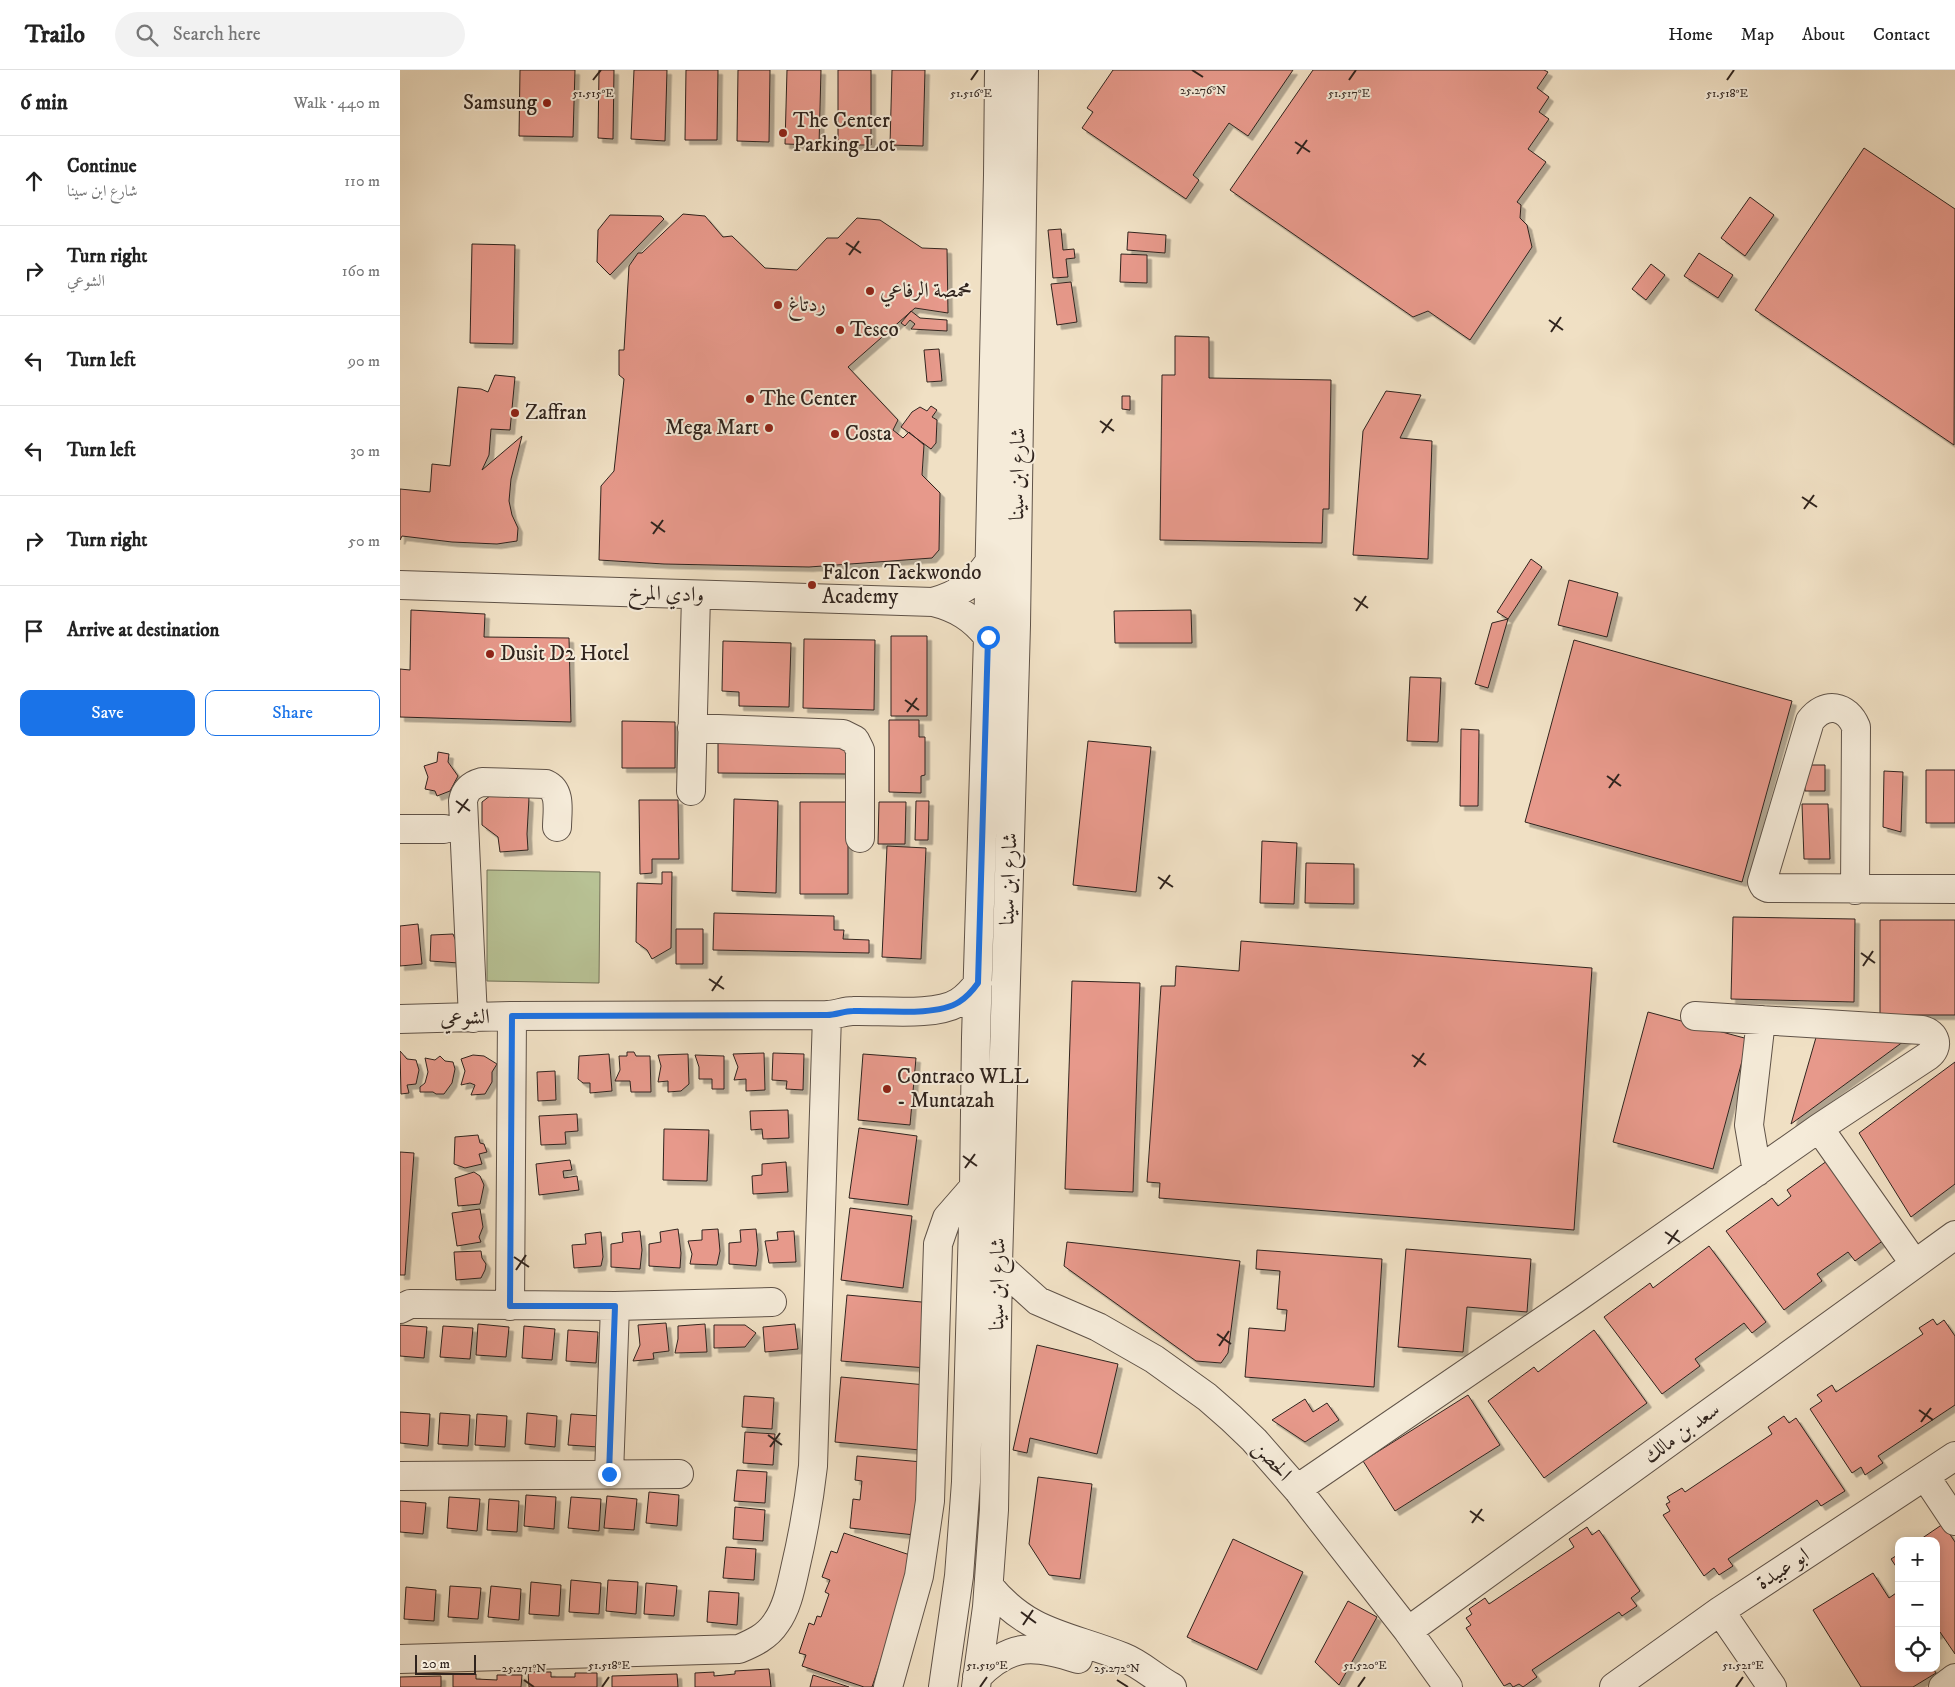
<!DOCTYPE html>
<meta charset="utf-8">
<style>
body{margin:0;font-family:"IM FELL DW Pica",Amiri,serif;background:#f2f2f2;color:#222}
.controls{position:absolute;right:15px;bottom:15px;display:grid;overflow:hidden;border-radius:10px;box-shadow:0 2px 12px #0003}
.controls button{width:45px;height:45px;display:grid;place-items:center;padding:0;border:0;border-bottom:1px solid #e0e0e0;background:#fff;color:#222;font:25px sans-serif}
.scale{position:absolute;left:15px;bottom:12px;width:61px;box-sizing:border-box;padding-left:5px;border:2px solid #30241e;border-top:0;font-size:14px;line-height:18px;white-space:nowrap;color:#30241e;-webkit-text-stroke:4px #f5ebd9;paint-order:stroke}
.stop{position:absolute;width:15px;height:15px;margin:-11px;border:4px solid #1a73e8;border-radius:50%;background:#fff}
.stop.end{background:#1a73e8;border-color:#fff;box-shadow:0 1px 5px #0008}
.list{margin:0;padding:0;list-style:none}
h2{display:flex;justify-content:space-between;align-items:center;height:65px;margin:0;padding:0 20px;font-size:21px}
h2 small{font-size:16px;font-weight:400;color:#767676}
.list li{display:grid;grid-template-columns:32px 1fr auto;gap:15px;align-items:center;box-sizing:border-box;height:90px;padding:0 20px;border-top:1px solid #e0e0e0}
.list b{display:block;font-size:19px;white-space:nowrap}
.list p{margin:0;font-size:16px;white-space:nowrap;color:#767676}
.list em{font-size:16px;font-style:normal;color:#767676}
.actions{display:flex;gap:10px;padding:15px 20px}
.actions a{flex:1;padding:11px 0;border:1px solid #1a73e8;border-radius:10px;text-align:center;font-size:18px;color:#1a73e8}
.actions .main{background:#1a73e8;color:#fff}
.icon{flex:none;width:28px;height:28px;fill:none;stroke:currentColor;stroke-width:2;stroke-linecap:round;stroke-linejoin:round}
.map{position:relative;flex:none;width:1555px;height:1617px;overflow:hidden}
header{display:flex;align-items:center;gap:30px;box-sizing:border-box;height:70px;padding:0 25px;background:#fff;border-bottom:1px solid #e0e0e0}
header strong{font-size:24px}
nav{display:flex;gap:28px;margin-inline-start:auto;font-size:18px}
.search{width:350px;height:45px;background:#f2f2f2;display:flex;align-items:center;gap:12px;box-sizing:border-box;padding:0 18px;border-radius:28px;color:#767676;font-size:19px}
main{display:flex}
aside{flex:1;background:#fff}
.map>svg:first-child{display:block}
.green{fill:#b8c295;stroke:#74735a}
.building{fill:#e7998b;stroke:#30241e;filter:url(#shadow)}
.lines{fill:none;stroke-linecap:round;stroke-linejoin:round}
.minor-casing{stroke:#605348;stroke-width:30}
.minor{stroke:#f5ebd9;stroke-width:28}
.route{stroke:#1a73e8;stroke-width:6}
.ticks{fill:none;stroke:#30241e;stroke-width:2}
.poi-dot{fill:#8f2418;stroke:#f5ebd9;stroke-width:2}
.labels{text-anchor:middle;dominant-baseline:central;stroke-width:4;stroke-linejoin:round;paint-order:stroke}
.poi-label{font-size:21px;fill:#30241e;stroke:#f5ebd9;text-anchor:start}
.street-label{font-size:21px;fill:#30241e;stroke:#f5ebd9}
.ticks-label{font-size:12px;text-anchor:middle;fill:#30241e;stroke:#f5ebd9;stroke-width:4;stroke-linejoin:round;paint-order:stroke}
</style>
<header>
<strong>Trailo</strong>
<div class="search"><svg class="icon" aria-label="search" viewBox="0 0 24 24"><circle cx="10" cy="10" r="6"/><path d="M15 15l6 6"/></svg>Search here</div>
<nav><a>Home</a><a>Map</a><a>About</a><a>Contact</a></nav>
</header>
<main>
<aside>
<h2>6 min<small>Walk · 440 m</small></h2>
<ul class="list">
<li><svg class="icon" aria-label="ahead" viewBox="0 0 24 24"><path d="M12 20V5M6 11l6-6 6 6"/></svg><div><b>Continue</b><p>شارع ابن سينا</p></div><em>110 m</em></li>
<li><svg class="icon" aria-label="right" viewBox="0 0 24 24"><path d="M7 20v-9h11M14 6l5 5-5 5"/></svg><div><b>Turn right</b><p>الشوعي</p></div><em>160 m</em></li>
<li><svg class="icon" aria-label="left" viewBox="0 0 24 24"><path d="M17 20v-9H6M10 6l-5 5 5 5"/></svg><div><b>Turn left</b></div><em>90 m</em></li>
<li><svg class="icon" aria-label="left" viewBox="0 0 24 24"><path d="M17 20v-9H6M10 6l-5 5 5 5"/></svg><div><b>Turn left</b></div><em>30 m</em></li>
<li><svg class="icon" aria-label="right" viewBox="0 0 24 24"><path d="M7 20v-9h11M14 6l5 5-5 5"/></svg><div><b>Turn right</b></div><em>50 m</em></li>
<li><svg class="icon" aria-label="arrive" viewBox="0 0 24 24"><path d="M6 21V4h12l-3 4 3 4H6"/></svg><div><b>Arrive at destination</b></div></li>
</ul>
<div class="actions"><a class="main">Save</a><a>Share</a></div>
</aside>
<div class="map">
<svg width="1555" height="1617" viewBox="0 0 1555 1617">
<defs>
<filter id="shadow"><feDropShadow dx="4.5" dy="4.5" stdDeviation="0" flood-color="#0004"/></filter>
</defs>
<rect width="100%" height="100%" fill="#f0e0c4"/>
<filter id="stains"><feTurbulence type="fractalNoise" baseFrequency=".004" numOctaves="4"/><feColorMatrix values="0 0 0 0 .2 0 0 0 0 .09 0 0 0 0 .02 0 0 0 .5 -.17"/></filter>
<radialGradient id="worn" r=".72"><stop offset=".6" stop-color="#630" stop-opacity="0"/><stop offset="1" stop-color="#630" stop-opacity=".3"/></radialGradient>
<path class="green" d="M87,800L200,802L199,913L87,911Z"/>
<path class="building" d="M120,0H175L173,67L119,66Z
M199,0H214L213,69L198,68Z
M234,0H267L265,71L231,69Z
M286,0H318L317,70H285Z
M338,0H370L369,72L337,71Z
M387,0H421L419,75L385,74Z
M438,0H471V75H438Z
M492,0H525L523,76L490,75Z
M713,0H893L848,66L829,53L793,105L799,110L786,129L682,58L693,42L687,38Z
M913,0H1144L1148,2L1137,18L1149,27L1139,42L1149,49L1128,79L1146,92L1117,132L1121,135L1120,148L1127,155L1132,177L1070,270L1028,241L1013,247L830,120Z
M1464,78L1555,139L1554,375L1355,240Z
M1350,127L1374,145L1345,186L1321,168Z
M283,144L305,146L323,167L332,166L365,198L397,200L427,168H438L457,148L480,150L522,178L547,179L548,243L515,238L448,297L498,350L493,360L503,368L509,362L524,375L522,405L540,423L539,480L532,488L409,497L264,494L199,490L201,416L214,401L224,309L219,305V280H224L229,196L238,183H242Z
M210,145L261,146L264,149L210,205L197,192L198,160Z
M661,159L663,180L674,179L675,188L666,189L668,207L653,208L648,160Z
M728,162L766,165L765,183L727,180Z
M72,174L115,175L113,274L70,273Z
M1299,183L1333,205L1318,228L1284,206Z
M721,184L747,185V213L720,212Z
M1251,194L1265,205L1246,230L1232,219Z
M671,212L677,252L657,255L651,214Z
M511,241L520,248L547,250V261L511,259L515,254L510,250L505,256L501,253Z
M775,266L809,267V308L931,310L929,439H923L922,473L760,470L762,305H775Z
M539,279L542,311L527,312L524,280Z
M95,305L115,307L110,360L91,359L89,385L82,400L122,366L111,409L109,431L112,445L118,458L117,471L97,474L52,472L2,466L0,470V419L30,422L32,394L50,396L58,317L81,319L88,322Z
M986,321L1021,325L1000,368L1032,371L1028,489L953,485L963,361Z
M722,326H730V340L722,339Z
M531,336L537,340L532,347L537,350L536,373L531,379L501,357L512,342L520,337L527,341Z
M1131,489L1142,497L1108,549L1097,542Z
M1169,510L1218,523L1207,567L1158,555Z
M11,540L85,544L84,567L169,568L171,652L0,647V599L10,600Z
M791,540L792,573H715L714,541Z
M1108,549L1088,618L1075,614L1092,553Z
M491,566H527V646H491Z
M404,569L475,570L474,640L403,638Z
M1174,570L1392,631L1342,812L1125,752Z
M323,571L391,573L389,637L339,636V622L322,621Z
M1010,607L1041,608L1038,672L1007,671Z
M489,650H519V667H525V705L521,706V723L489,722Z
M222,651L275,652V698H222Z
M1061,659L1079,660L1078,736H1060Z
M318,669L449,670L448,704L318,703Z
M688,671L751,677L736,822L673,815Z
M38,682L49,684L48,692L58,706L50,721L37,726L35,721L25,719L28,707L24,696L37,692Z
M1404,695H1425V721H1405Z
M1526,700H1555V753H1526Z
M1484,701L1503,702L1501,762L1483,757Z
M95,722H115L129,728L127,764L128,780L100,782L98,767L82,755V732Z
M334,729L378,731L376,823L332,821Z
M239,730H278L279,789H252V803L240,804Z
M516,731H529L528,770H515Z
M400,732H448V824H400Z
M479,732H506L505,774H478Z
M1402,734H1428L1430,789H1404Z
M862,771L897,773L894,834L860,833Z
M487,776L526,778L521,889L482,887Z
M906,793L954,794V834L905,833Z
M262,802H272L271,878L252,889L247,880L236,872L237,813L262,814Z
M314,843L434,846V860H444L443,869L469,870V883L313,880Z
M1333,847L1455,849L1454,932L1331,929Z
M1480,850H1555V945H1480Z
M18,854L22,894L0,896V856Z
M276,859H303V894H276Z
M53,864L60,881L59,893L30,891L31,865Z
M841,871L1192,898L1174,1160L759,1128L760,1113L747,1112L761,916H775L776,896L839,901Z
M672,911L740,913L733,1122L665,1119Z
M1248,942L1348,969L1313,1099L1213,1072Z
M1417,964L1511,966L1391,1054Z
M0,981L7,989L16,990L19,1000L16,1014L7,1015L9,1023L1,1024Z
M227,982H234L236,986H250L251,1022H231L230,1011H215L220,1000L219,986H227Z
M364,983L365,1020L346,1021V1009L334,1010L338,997L333,984Z
M373,983L404,984L403,1020L386,1019L387,1011L372,1010Z
M209,984L212,1021L190,1023V1013H183L178,1009L179,986Z
M288,984L289,1014L281,1021L268,1022V1011L258,1012L261,996L258,985Z
M463,984L516,988L510,1055L458,1050Z
M73,985L84,986L97,994L92,1002V1012L85,1024L71,1025L75,1015L70,1013L61,1015L65,1001L61,989Z
M295,985L324,986V1019H312V1009H299V997Z
M40,986L45,991L53,992L55,999L52,1013L44,1024H36L33,1022H20V1017L25,1013L28,1002L25,988L35,990Z
M1555,992V1114L1511,1147L1459,1063Z
M155,1001L156,1030L138,1031L137,1002Z
M388,1040L389,1068L363,1069L362,1059L351,1060L350,1041Z
M177,1044L178,1061L165,1062L166,1074L141,1075L139,1046Z
M459,1058L517,1066L508,1135L449,1128Z
M264,1059L309,1060L307,1111L263,1110Z
M78,1065L80,1073L84,1074L87,1082L79,1084L82,1094L65,1098L54,1094L55,1067Z
M0,1082L14,1083L5,1205H0Z
M1431,1088L1488,1167L1455,1191L1448,1182L1417,1204L1422,1211L1384,1240L1326,1161L1372,1128L1378,1136L1391,1126L1387,1120Z
M170,1090L172,1100L163,1101L164,1108L177,1106L179,1120L139,1125L136,1094Z
M386,1092L388,1122L353,1124L352,1106L362,1105V1094Z
M74,1102L80,1106L84,1115L80,1134L58,1136L55,1108Z
M450,1138L512,1146L503,1218L441,1210Z
M80,1139L83,1157L79,1167L81,1172L57,1176L52,1143Z
M278,1159L281,1183L280,1198L249,1196V1174L261,1172L260,1162Z
M318,1159L320,1181L317,1195L290,1194L292,1184L288,1171L302,1170V1160Z
M356,1159L358,1180L356,1196L329,1194V1173L341,1172L340,1160Z
M240,1161L242,1180L240,1199L211,1197V1174L223,1172L222,1163Z
M394,1161L396,1192L369,1193L365,1171L378,1170L377,1162Z
M201,1162L203,1187L201,1196L174,1198L172,1175L186,1174L185,1164Z
M667,1172L840,1191L828,1283L821,1293L796,1291L664,1196Z
M1309,1176L1366,1252L1352,1263L1344,1253L1295,1289L1300,1296L1262,1324L1204,1247L1250,1213L1253,1218Z
M1006,1179L1131,1189L1127,1242L1067,1237L1063,1282L998,1277Z
M857,1180L982,1189L974,1317L845,1307L849,1258L885,1261L887,1240L877,1239L880,1201L856,1199Z
M81,1181L82,1188L86,1194L85,1200L81,1208L56,1210L54,1182Z
M447,1225L532,1233L526,1298L441,1291Z
M1533,1249L1537,1255L1544,1250L1555,1266V1335L1478,1386L1483,1393L1465,1405L1461,1397L1452,1403L1410,1339L1422,1331L1417,1325L1432,1315L1436,1322L1523,1264L1519,1258Z
M266,1253L269,1281L253,1283L254,1289L233,1291L240,1275L238,1255Z
M78,1254L109,1257L106,1287L76,1285Z
M305,1254L307,1282L275,1283L278,1269V1256Z
M395,1254L398,1279L365,1282L363,1257Z
M0,1255L27,1257L24,1288L0,1286Z
M314,1255H345L356,1263L345,1277L314,1278Z
M43,1256L73,1258L70,1289L40,1287Z
M124,1256L155,1259L152,1290L122,1288Z
M168,1260L198,1262L196,1293L166,1291Z
M1194,1260L1247,1333L1144,1408L1088,1331L1134,1297L1138,1302Z
M637,1275L718,1294L697,1384L630,1368L627,1383L613,1380Z
M441,1307L526,1315L520,1380L435,1372Z
M1068,1325L1100,1375L995,1441L963,1391Z
M344,1326L374,1328L372,1359L342,1357Z
M905,1329L913,1342L927,1333L939,1350L905,1372L872,1350Z
M0,1342L30,1344L28,1376L0,1373Z
M40,1343L70,1345L68,1376L38,1374Z
M127,1343L157,1346L155,1377L125,1374Z
M77,1344L107,1346L105,1377L75,1375Z
M171,1344L201,1346L199,1377L168,1375Z
M1384,1346L1389,1353L1396,1348L1445,1421L1421,1436L1417,1430L1328,1489L1333,1496L1319,1505L1314,1498L1304,1506L1263,1445L1270,1441L1266,1434L1270,1432L1267,1427L1282,1418L1285,1422L1372,1364L1368,1357Z
M345,1362L375,1364L373,1395L343,1393Z
M457,1386L522,1392L515,1465L450,1458L453,1429L460,1430L462,1411L455,1410Z
M337,1400L367,1402L365,1433L334,1431Z
M638,1407L692,1414L680,1509L649,1505L629,1474Z
M249,1422L279,1425L277,1456L246,1453Z
M126,1425L156,1427L154,1459L124,1456Z
M207,1426L237,1429L234,1460L204,1458Z
M49,1427L80,1429L77,1461L47,1458Z
M171,1427L201,1429L199,1461L168,1458Z
M89,1429L119,1431L117,1462L87,1460Z
M0,1431L26,1433L23,1464L0,1462Z
M335,1437L365,1440L363,1471L333,1469Z
M1543,1454L1555,1472V1584L1540,1562L1536,1565V1471H1518Z
M1187,1457L1192,1465L1199,1460L1240,1521L1231,1528L1237,1536L1222,1546L1219,1542L1132,1600L1137,1607L1123,1617L1119,1614L1113,1617L1110,1613L1104,1616L1066,1558L1071,1555L1066,1548L1072,1544L1069,1539L1085,1528L1089,1534L1174,1477L1169,1469Z
M444,1463L516,1487L472,1617H464L402,1596L406,1585L399,1583L409,1553L414,1555L417,1546L421,1547L429,1524L425,1522L430,1510L422,1507L431,1481L437,1483Z
M833,1469L903,1502L857,1600L787,1567Z
M326,1477L356,1479L354,1510L323,1508Z
M1499,1484V1501L1491,1489Z
M1473,1503L1489,1528L1499,1521V1598H1533L1536,1603L1513,1617H1461L1413,1540Z
M171,1510L201,1513L199,1544L169,1542Z
M208,1510L238,1512L236,1544L206,1541Z
M131,1512L161,1515L159,1546L129,1544Z
M246,1513L277,1516L274,1546L244,1544Z
M50,1516L81,1518L78,1549L48,1547Z
M91,1516L121,1519L119,1550L88,1547Z
M6,1517L36,1520L34,1551L4,1549Z
M309,1521L339,1523L337,1555L307,1552Z
M948,1531L977,1547L939,1615L915,1592Z
M369,1599L371,1617H295V1603L314,1602V1606L335,1604V1601Z
M128,1602H151V1607H175V1603H197V1617H129Z
M53,1604H76V1609L97,1610V1605H122L121,1617H53Z
M277,1604L278,1617H212V1606Z
M413,1605L449,1617H410Z
M41,1606V1617H0V1607Z"/>
<g class="lines">
<defs>
<path id="minor" d="M0,515L533,532C557,538 573,548 588,567
M533,532C560,524 574,514 590,491
M292,658L443,664L455,670L460,680V768
M291,721L296,526
M0,759H44
M1455,820L1456,657C1447,635 1425,631 1410,651L1362,812L1364,816L1368,818L1555,819
M73,948L63,731C65,720 71,715 82,712L146,714C162,721 157,742 157,757
M0,949L112,946L427,945C436,945 444,941 453,941C481,940 536,947 559,932C567,927 573,920 578,913
M1419,1058L1514,1193
M1357,1102L1349,1055L1361,950
M598,1195L638,1231L698,1257L754,1289L807,1327L831,1348L854,1370L897,1419L1008,1561L1048,1617
M110,1236L112,946
M0,1239L10,1234H19L215,1236L372,1232
M209,1404L215,1236
M0,1406L279,1404
M1525,1406L1555,1451
M897,1419L1175,1229L1419,1058L1528,986C1540,977 1536,963 1522,960L1295,946
M589,1516C629,1565 669,1565 723,1587C741,1594 755,1608 772,1617
M1320,1541L1372,1617
M1008,1561L1555,1165
M0,1589L339,1579C353,1573 367,1567 376,1553C387,1538 391,1517 395,1499C403,1465 409,1431 413,1396L427,945
M577,1607C611,1572 635,1575 678,1589
M488,1617L519,1506L530,1431L538,1174L547,1148L574,1117
M543,1617L559,1506L566,1412L574,1117L576,967L588,567L598,105L599,0
M576,1617L587,1537L594,1440L598,1195L616,555L624,0
M1214,1617L1320,1541L1555,1386
M1543,1617L1555,1608"/>
</defs>
<use href="#minor" class="minor-casing"/>
<use href="#minor" class="minor"/>
</g>
<g class="lines">
<path class="route" d="M209,1404L215,1236H110L112,946L427,945C436,945 444,941 453,941C481,940 536,947 559,932C567,927 573,920 578,913L588,567"/>
</g>
<path class="ticks" d="M792,0L803,7M193,10L201,0M571,10L578,0M949,10L956,0M1327,10L1334,0M895,72L910,82M897,84L907,70M446,173L461,183M449,185L459,171M1149,250L1163,260M1151,262L1161,247M700,351L714,361M702,363L712,349M1402,427L1417,437M1404,439L1414,425M251,452L265,462M253,464L263,450M954,528L968,538M956,541L966,526M505,630L519,640M507,642L517,628M1207,706L1221,716M1209,718L1219,704M56,731L70,741M58,743L68,729M758,807L773,817M760,819L770,805M1461,883L1475,893M1463,896L1473,881M309,909L324,919M312,921L322,906M1012,985L1026,995M1014,997L1024,983M563,1086L577,1096M565,1098L575,1084M1265,1162L1280,1172M1268,1174L1278,1160M114,1187L129,1197M116,1200L126,1185M817,1264L831,1274M819,1276L829,1261M1519,1340L1533,1350M1521,1352L1531,1338M368,1365L382,1375M370,1377L380,1363M1070,1441L1084,1451M1072,1453L1082,1439M621,1542L636,1553M623,1555L633,1540M124,1610L134,1617M717,1610L728,1617M202,1617L209,1607M580,1617L587,1607M958,1617L965,1607M1336,1617L1343,1607"/>
<g class="poi-dot">
<circle cx="147" cy="33" r="5"/>
<circle cx="383" cy="63" r="5"/>
<circle cx="470" cy="221" r="5"/>
<circle cx="378" cy="235" r="5"/>
<circle cx="440" cy="260" r="5"/>
<circle cx="350" cy="329" r="5"/>
<circle cx="115" cy="343" r="5"/>
<circle cx="369" cy="358" r="5"/>
<circle cx="435" cy="364" r="5"/>
<circle cx="412" cy="515" r="5"/>
<circle cx="90" cy="584" r="5"/>
<circle cx="487" cy="1019" r="5"/>
</g>
<g class="labels">
<g class="poi-label">
<text x="137" y="33" text-anchor="end">Samsung</text>
<text x="393" y="51">The Center<tspan x="393" dy="24">Parking Lot</tspan></text>
<text x="480" y="221">محمصة الرفاعي</text>
<text x="388" y="235">ردتاغ</text>
<text x="450" y="260">Tesco</text>
<text x="360" y="329">The Center</text>
<text x="125" y="343">Zaffran</text>
<text x="359" y="358" text-anchor="end">Mega Mart</text>
<text x="445" y="364">Costa</text>
<text x="422" y="503">Falcon Taekwondo<tspan x="422" dy="24">Academy</tspan></text>
<text x="100" y="584">Dusit D2 Hotel</text>
<text x="497" y="1007">Contraco WLL<tspan x="497" dy="24">- Muntazah</tspan></text>
</g>
<g class="street-label">
<text transform="translate(618 404) rotate(-89)">شارع ابن سينا</text>
<text transform="translate(266 524) rotate(2)">وادي المرخ</text>
<text transform="translate(609 809) rotate(-88)">شارع ابن سينا</text>
<text transform="translate(65 948) rotate(-2)">الشوعي</text>
<text transform="translate(598 1214) rotate(-89)">شارع ابن سينا</text>
<text transform="translate(1282 1363) rotate(-36)">سعد بن مالك</text>
<text transform="translate(872 1391) rotate(48)">الحصن</text>
<text transform="translate(1383 1499) rotate(-33)">ابو عبيدة</text>
</g>
</g>
<g class="ticks-label">
<text x="803" y="24">25.276°N</text>
<text x="193" y="27">51.515°E</text>
<text x="571" y="27">51.516°E</text>
<text x="949" y="27">51.517°E</text>
<text x="1327" y="27">51.518°E</text>
<text x="209" y="1599">51.518°E</text>
<text x="587" y="1599">51.519°E</text>
<text x="965" y="1599">51.520°E</text>
<text x="1343" y="1599">51.521°E</text>
<text x="124" y="1602">25.271°N</text>
<text x="717" y="1602">25.272°N</text>
</g>
<rect width="100%" height="100%" filter="url(#stains)"/>
<rect width="100%" height="100%" fill="url(#worn)"/>
</svg>
<div class="controls">
<button>+</button>
<button>−</button>
<button><svg class="icon" aria-label="locate" viewBox="0 0 24 24"><circle cx="12" cy="12" r="6"/><path d="M12 2v4M12 18v4M2 12h4M18 12h4"/></svg></button>
</div>
<div class="scale">20 m</div>
<div class="stop" style="left:588px;top:567px"></div>
<div class="stop end" style="left:209px;top:1404px"></div>
</div>
</main>
